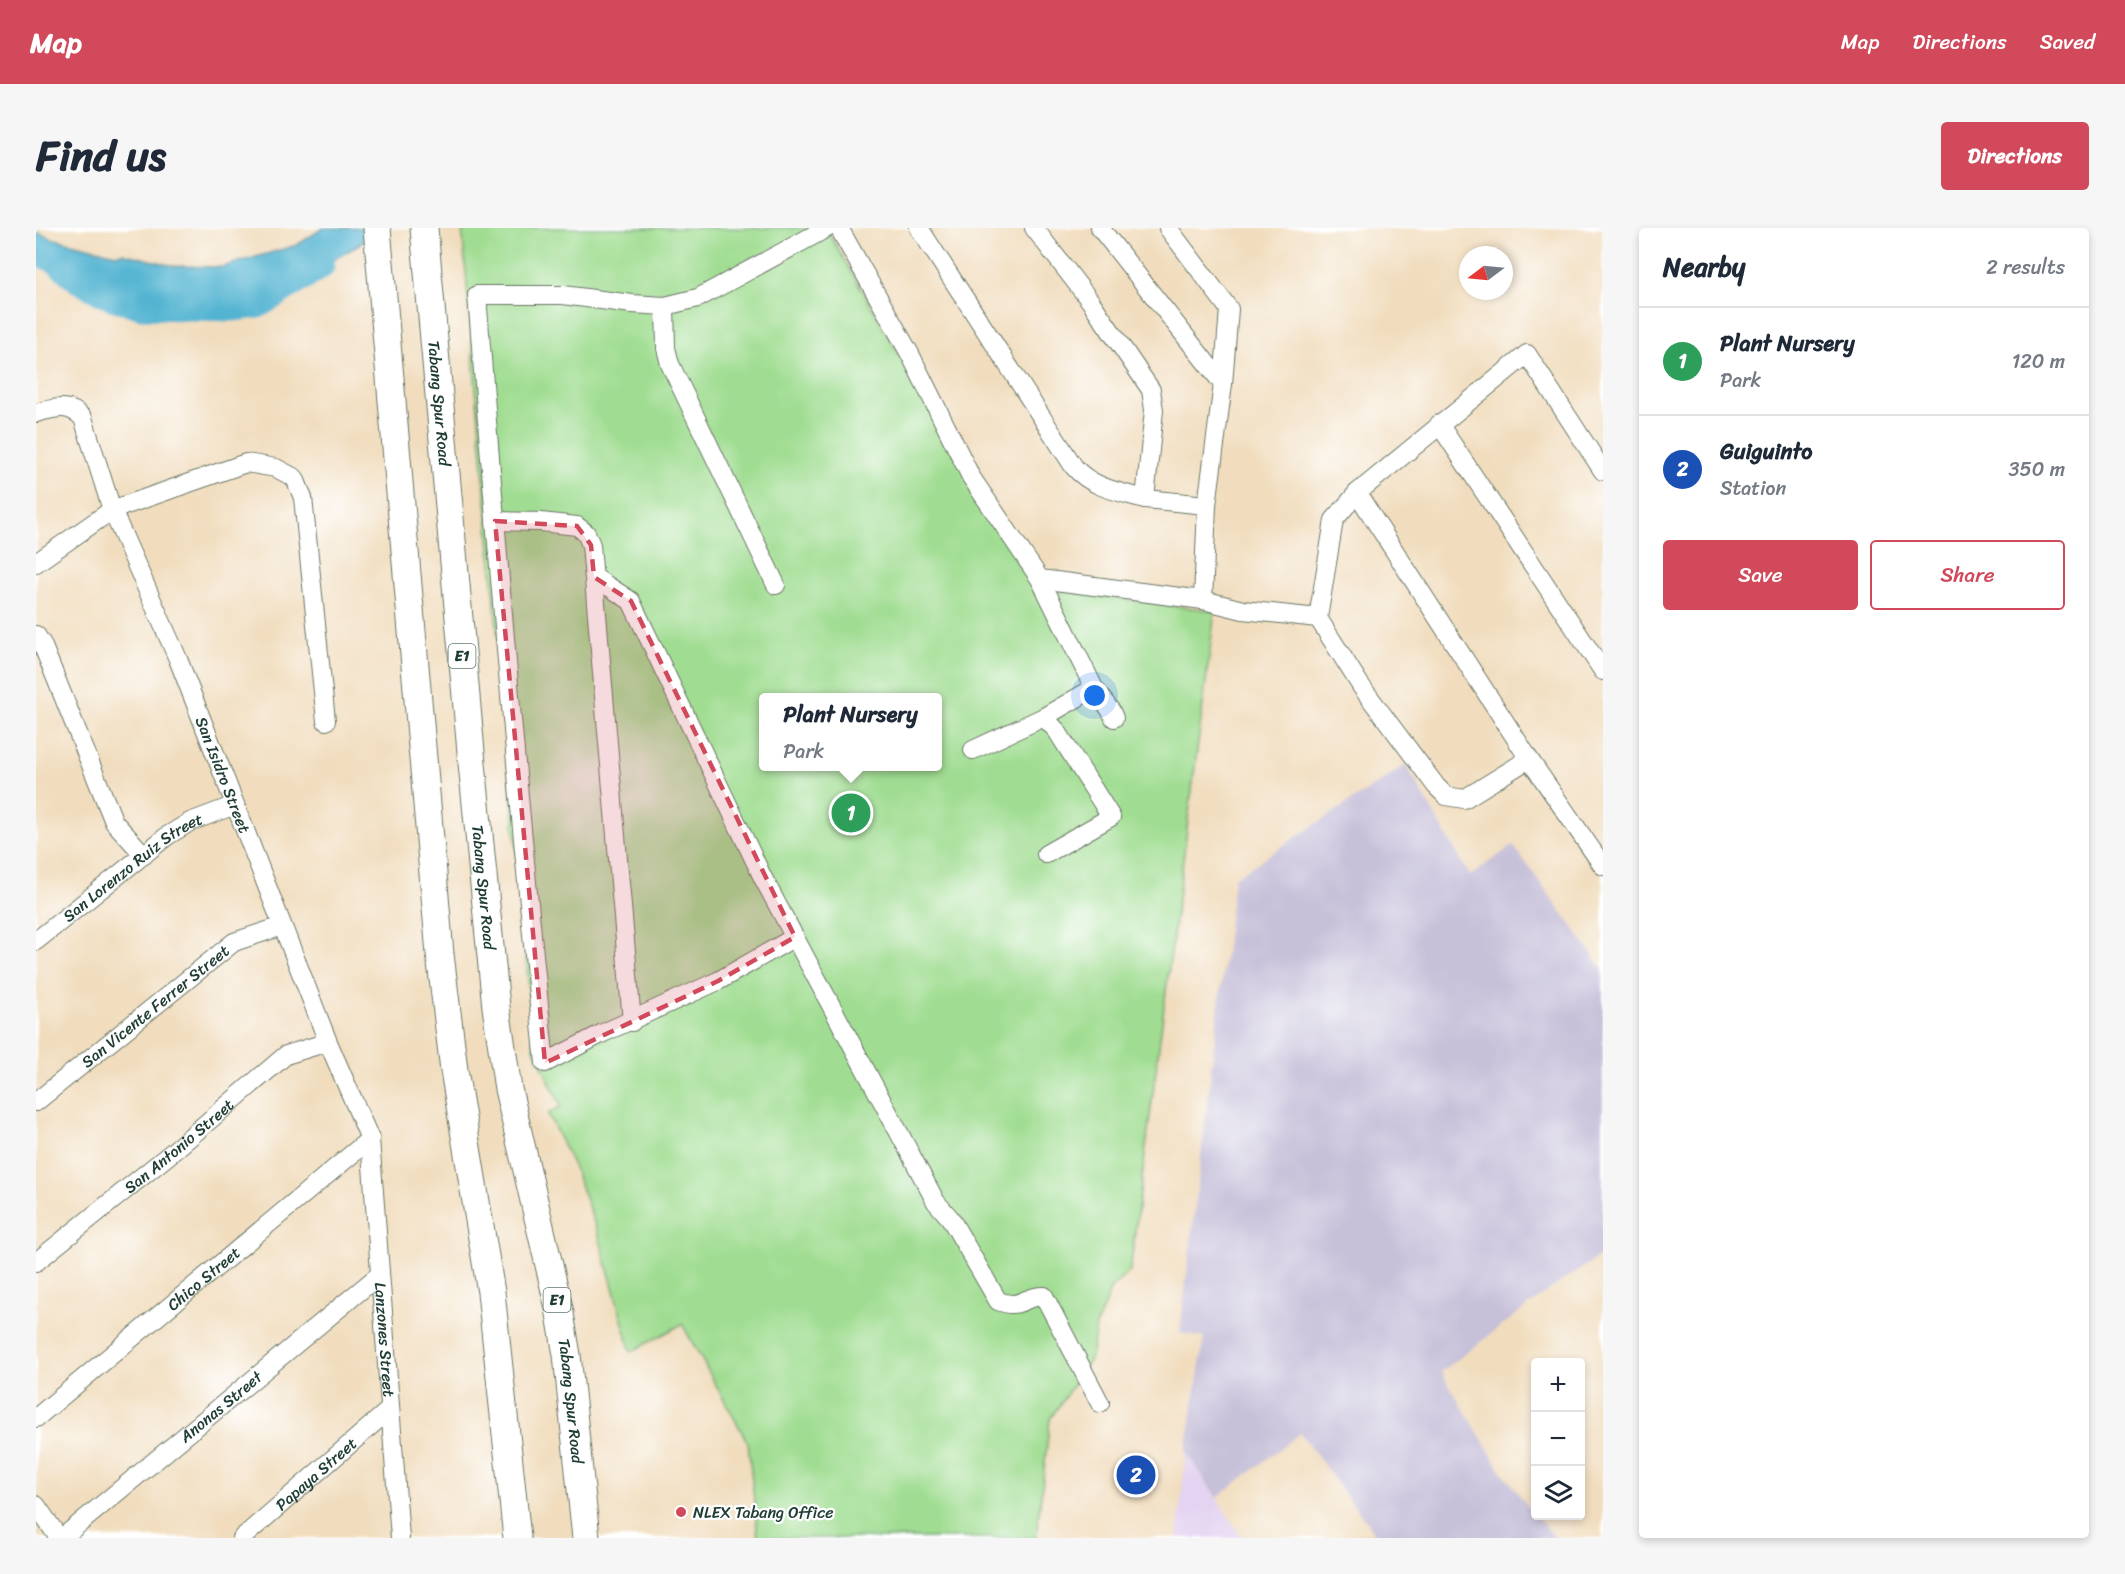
<!DOCTYPE html>
<meta charset="utf-8">
<style>
body{margin:0;font-family:Sriracha,sans-serif;background:#f6f6f7;color:#1f2937}
.controls{position:absolute;right:18px;bottom:18px;display:grid;overflow:hidden;border-radius:6px;box-shadow:0 3px 9px #0003}
.controls button{width:54px;height:54px;display:grid;place-items:center;padding:0;border:0;border-bottom:2px solid #e0e1e3;background:#fff;color:#1f2937;font:30px sans-serif}
.compass{position:absolute;left:1423px;top:18px;width:54px;height:54px;border-radius:50%;background:#fff;box-shadow:0 3px 9px #0003;rotate:254deg}
.you{position:absolute;left:1059px;top:468px;width:21px;height:21px;margin:-15px;border:4px solid #fff;border-radius:50%;background:#1a73e8;box-shadow:0 0 0 9px #1a73e833}
.badge{display:grid;place-items:center;width:39px;height:39px;border-radius:50%;background:#d1495b;color:#fff;font-size:20px;font-weight:700}
.pin{position:absolute;translate:-50% -50%;border:3px solid #fff;box-shadow:0 2px 6px #0006}
.popup{position:absolute;left:723px;top:465px;width:183px;height:78px;box-sizing:border-box;display:grid;place-content:center;border-radius:6px;background:#fff;filter:drop-shadow(0 2px 4px #0005);font-size:20px;white-space:nowrap;color:#747a83}
.popup b{font-size:22px;color:#1f2937}
.popup::after{content:'';position:absolute;left:50%;top:100%;margin-left:-12px;border:12px solid transparent;border-top-color:#fff}
.list{margin:0;padding:0;list-style:none}
h2{display:flex;justify-content:space-between;align-items:center;height:78px;margin:0;padding:0 24px;font-size:26px}
h2 small{font-size:20px;font-weight:400;color:#747a83}
.list li{display:grid;grid-template-columns:39px 1fr auto;gap:18px;align-items:center;box-sizing:border-box;height:108px;padding:0 24px;border-top:2px solid #e0e1e3}
.list b{display:block;font-size:22px;white-space:nowrap}
.list p{margin:0;font-size:20px;white-space:nowrap;color:#747a83}
.list em{font-size:20px;font-style:normal;color:#747a83}
.actions{display:flex;gap:12px;padding:18px 24px}
.actions a{flex:1;padding:14px 0;border:2px solid #d1495b;border-radius:6px;text-align:center;font-size:21px;color:#d1495b}
.actions .main{background:#d1495b;color:#fff}
.icon{flex:none;width:33px;height:33px;fill:none;stroke:currentColor;stroke-width:2;stroke-linecap:round;stroke-linejoin:round}
.map{position:relative;flex:none;width:1567px;height:1310px;overflow:hidden;border-radius:6px}
header{display:flex;align-items:center;gap:36px;box-sizing:border-box;height:84px;padding:0 30px;background:#d1495b;color:#fff}
header strong{font-size:28px}
nav{display:flex;gap:33px;margin-inline-start:auto;font-size:21px}
.intro{display:flex;align-items:center;justify-content:space-between;box-sizing:border-box;height:144px;padding:0 36px}
h1{margin:0;font-size:42px}
.button{padding:15px 27px;border-radius:6px;background:#d1495b;color:#fff;font-size:21px;font-weight:700}
main{display:flex;gap:36px;padding:0 36px}
aside{flex:1;background:#fff;border-radius:6px;box-shadow:0 3px 9px #0003}
.map>svg:first-child{display:block}
.built{fill:#e4d3f1}
.industrial{fill:#c6c0d9}
.green{fill:#a0dd92;stroke:#608d63;stroke-width:1.5;fill-rule:evenodd}
.water{fill:#52b4d1;stroke:#387882;stroke-width:1.5}
.lines{fill:none;stroke-linecap:round;stroke-linejoin:round}
.river{stroke:#52b4d1;stroke-width:27}
.minor-casing{stroke:#687564;stroke-width:20}
.highway-casing{stroke:#687564;stroke-width:29}
.minor{stroke:#fff;stroke-width:18}
.highway{stroke:#fff;stroke-width:27}
.marked{fill:#d1495b;fill-opacity:0.2;stroke:#d1495b;stroke-width:4.5;stroke-dasharray:12 8;stroke-linejoin:round}
.poi-dot{fill:#d1495b;stroke:#fff;stroke-width:2}
.labels{text-anchor:middle;dominant-baseline:central;stroke-width:4.5;stroke-linejoin:round;paint-order:stroke}
.shield{fill:#fff;stroke:#627771;stroke-width:1.5}
.shield-label{font-size:15px;font-weight:bold;fill:#1f3d34}
.street-label{font-size:16px;fill:#1f3d34;stroke:#fff}
.poi-label{font-size:16px;fill:#1f3d34;stroke:#fff;text-anchor:start}
</style>
<header>
<strong>Map</strong>
<nav><a>Map</a><a>Directions</a><a>Saved</a></nav>
</header>
<div class="intro"><h1>Find us</h1><a class="button">Directions</a></div>
<main>
<div class="map">
<svg width="1567" height="1310" viewBox="0 0 1567 1310">
<rect width="100%" height="100%" fill="#fff"/>
<filter id="ink" filterUnits="userSpaceOnUse"><feTurbulence type="fractalNoise" baseFrequency=".0167" numOctaves="2"/><feDisplacementMap in="SourceGraphic" scale="12" xChannelSelector="R" yChannelSelector="G"/><feConvolveMatrix kernelMatrix="1 2 1 2 8 2 1 2 1" color-interpolation-filters="sRGB"/></filter>
<filter id="wash" filterUnits="userSpaceOnUse"><feTurbulence type="fractalNoise" baseFrequency=".008" numOctaves="4" result="noise"/><feDisplacementMap in="SourceGraphic" scale="24" xChannelSelector="R" yChannelSelector="G"/><feGaussianBlur stdDeviation="1.35" result="paint"/><feColorMatrix in="noise" values="0 0 0 0 0 0 0 0 0 0 0 0 0 0 0 0 0 1.4 0 .05"/><feComposite in="paint" operator="in"/></filter>
<g filter="url(#wash)">
<rect width="100%" height="100%" fill="#f1ddbe"/>
<path class="built" d="M1150,1224L1181,1270L1206,1310H1141Z"/>
<path class="industrial" d="M1370,537L1434,648L1477,617L1567,741V1026L1513,1062L1405,1144L1463,1239L1493,1280L1519,1310H1342L1264,1205L1181,1270L1150,1224L1168,1110L1144,1105L1198,650Z"/>
<path class="green" d="M426,0H790L998,359L1179,383L1094,1043L1075,1060L1060,1098L1055,1130L1014,1191L1000,1310H722L712,1215L646,1096L595,1124L562,1005L538,940L512,886L525,878L498,821ZM728,470H902V538H728Z"/>
<path class="water" d="M287,0H345L319,19L257,56L207,73L151,80L49,56L0,37V4L15,10L80,26L86,25L139,38L186,39L261,17Z"/>
<g class="lines">
<path class="river" d="M0,24L20,32L43,52L73,68L106,78L197,80L222,77L285,38"/>
</g>
</g>
<g filter="url(#ink)">
<g class="lines">
<defs>
<g id="minor">
<path d="M803,0L874,126L935,249L1004,351L1167,372L1207,382L1282,390"/>
<path d="M883,0L1038,239C1056,260 1084,264 1109,271L1118,182L1115,162L1055,74L998,0"/>
<path d="M1064,0L1187,156"/>
<path d="M1132,0L1193,81L1187,156L1171,277L1167,372"/>
<path d="M629,78L630,120L634,136L740,357"/>
<path id="s1" d="M0,185C19,180 32,175 47,190L76,282L142,431L292,814L334,911L364,1310"/>
<path d="M1403,196L1567,443"/>
<path d="M1321,265L1493,531L1567,638"/>
<path d="M1109,271L1171,277"/>
<path d="M459,293L505,294L541,298L550,305L555,317L596,794"/>
<path d="M0,335L76,282L210,235L240,240L259,250L267,270L290,493"/>
<path d="M558,349L595,373L727,650L900,974L914,990L962,1073C985,1082 987,1068 1008,1068L1064,1175"/>
<path d="M1004,351L1058,460L1075,483L1078,490"/>
<path d="M0,407L6,416L78,594L108,627"/>
<path d="M937,522L1008,489"/>
<path d="M1493,531L1428,571L1410,568L1400,558L1325,458L1282,390L1298,292L1321,265L1491,126L1567,243"/>
<path d="M1010,626L1075,589L1021,503L1008,489L1058,460"/>
<path d="M759,709L682,753L567,805L509,835C482,579 461,323 441,67H527L596,76L629,78L662,70L791,0"/>
<path id="s2" d="M0,713L131,608L154,594L199,577"/>
<path id="s3" d="M0,874L198,714L246,698"/>
<path id="s4" d="M0,1034L134,926L250,827L292,814"/>
<path id="s5" d="M0,1190L334,911"/>
<path d="M0,1277L23,1310"/>
<path id="s6" d="M26,1310L343,1047"/>
<path id="s7" d="M206,1310L354,1181"/>
</g>
<g id="highway">
<path d="M341,0L404,726L418,842L455,1064L481,1310"/>
<path id="s8" d="M388,0L436,535L460,779L472,861L523,1080L531,1127L550,1310"/>
</g>
</defs>
<use href="#minor" class="minor-casing"/>
<use href="#highway" class="highway-casing"/>
<use href="#minor" class="minor"/>
<use href="#highway" class="highway"/>
</g>
</g>
<path class="marked" d="M459,293L541,298L555,317L558,349L595,373L759,709L682,753L509,835Z"/>
<circle class="poi-dot" cx="645" cy="1284" r="6"/>
<g class="labels">
<g class="shield">
<rect x="412.5" y="416" width="27" height="24" rx="4.5"/>
<rect x="507.5" y="1060" width="27" height="24" rx="4.5"/>
</g>
<g class="shield-label">
<text x="426" y="428">E1</text>
<text x="521" y="1072">E1</text>
</g>
<g class="street-label">
<text stroke="none"><textPath href="#s8" startOffset="176">Tabang Spur Road</textPath></text>
<text stroke="none"><textPath href="#s1" startOffset="434">San Isidro Street</textPath></text>
<text stroke="none"><textPath href="#s2" startOffset="122">San Lorenzo Ruiz Street</textPath></text>
<text stroke="none"><textPath href="#s8" startOffset="662">Tabang Spur Road</textPath></text>
<text stroke="none"><textPath href="#s3" startOffset="153">San Vicente Ferrer Street</textPath></text>
<text stroke="none"><textPath href="#s4" startOffset="184">San Antonio Street</textPath></text>
<text stroke="none"><textPath href="#s5" startOffset="218">Chico Street</textPath></text>
<text stroke="none"><textPath href="#s1" startOffset="1028">Lanzones Street</textPath></text>
<text stroke="none"><textPath href="#s8" startOffset="1184">Tabang Spur Road</textPath></text>
<text stroke="none"><textPath href="#s6" startOffset="206">Anonas Street</textPath></text>
<text stroke="none"><textPath href="#s7" startOffset="98">Papaya Street</textPath></text>
</g>
<g class="poi-label">
<text x="657" y="1284">NLEX Tabang Office</text>
</g>
</g>
</svg>
<div class="controls">
<button>+</button>
<button>−</button>
<button><svg class="icon" aria-label="layers" viewBox="0 0 24 24"><path d="M12 4l9 5-9 5-9-5zM3 14l9 5 9-5"/></svg></button>
</div>
<svg class="compass" viewBox="-18 -18 36 36"><path d="M0-13l5 13h-10z" fill="#e53935"/><path d="M0 13l5-13h-10z" fill="#747a83"/></svg>
<div class="you"></div>
<div class="pin badge" style="left:815px;top:585px;background:#2e9e5b">1</div>
<div class="popup"><b>Plant Nursery</b>Park</div>
<div class="pin badge" style="left:1100px;top:1247px;background:#1a4fb4">2</div>
</div>
<aside>
<h2>Nearby<small>2 results</small></h2>
<ul class="list">
<li><span class="badge" style="background:#2e9e5b">1</span><div><b>Plant Nursery</b><p>Park</p></div><em>120 m</em></li>
<li><span class="badge" style="background:#1a4fb4">2</span><div><b>Guiguinto</b><p>Station</p></div><em>350 m</em></li>
</ul>
<div class="actions"><a class="main">Save</a><a>Share</a></div>
</aside>
</main>
